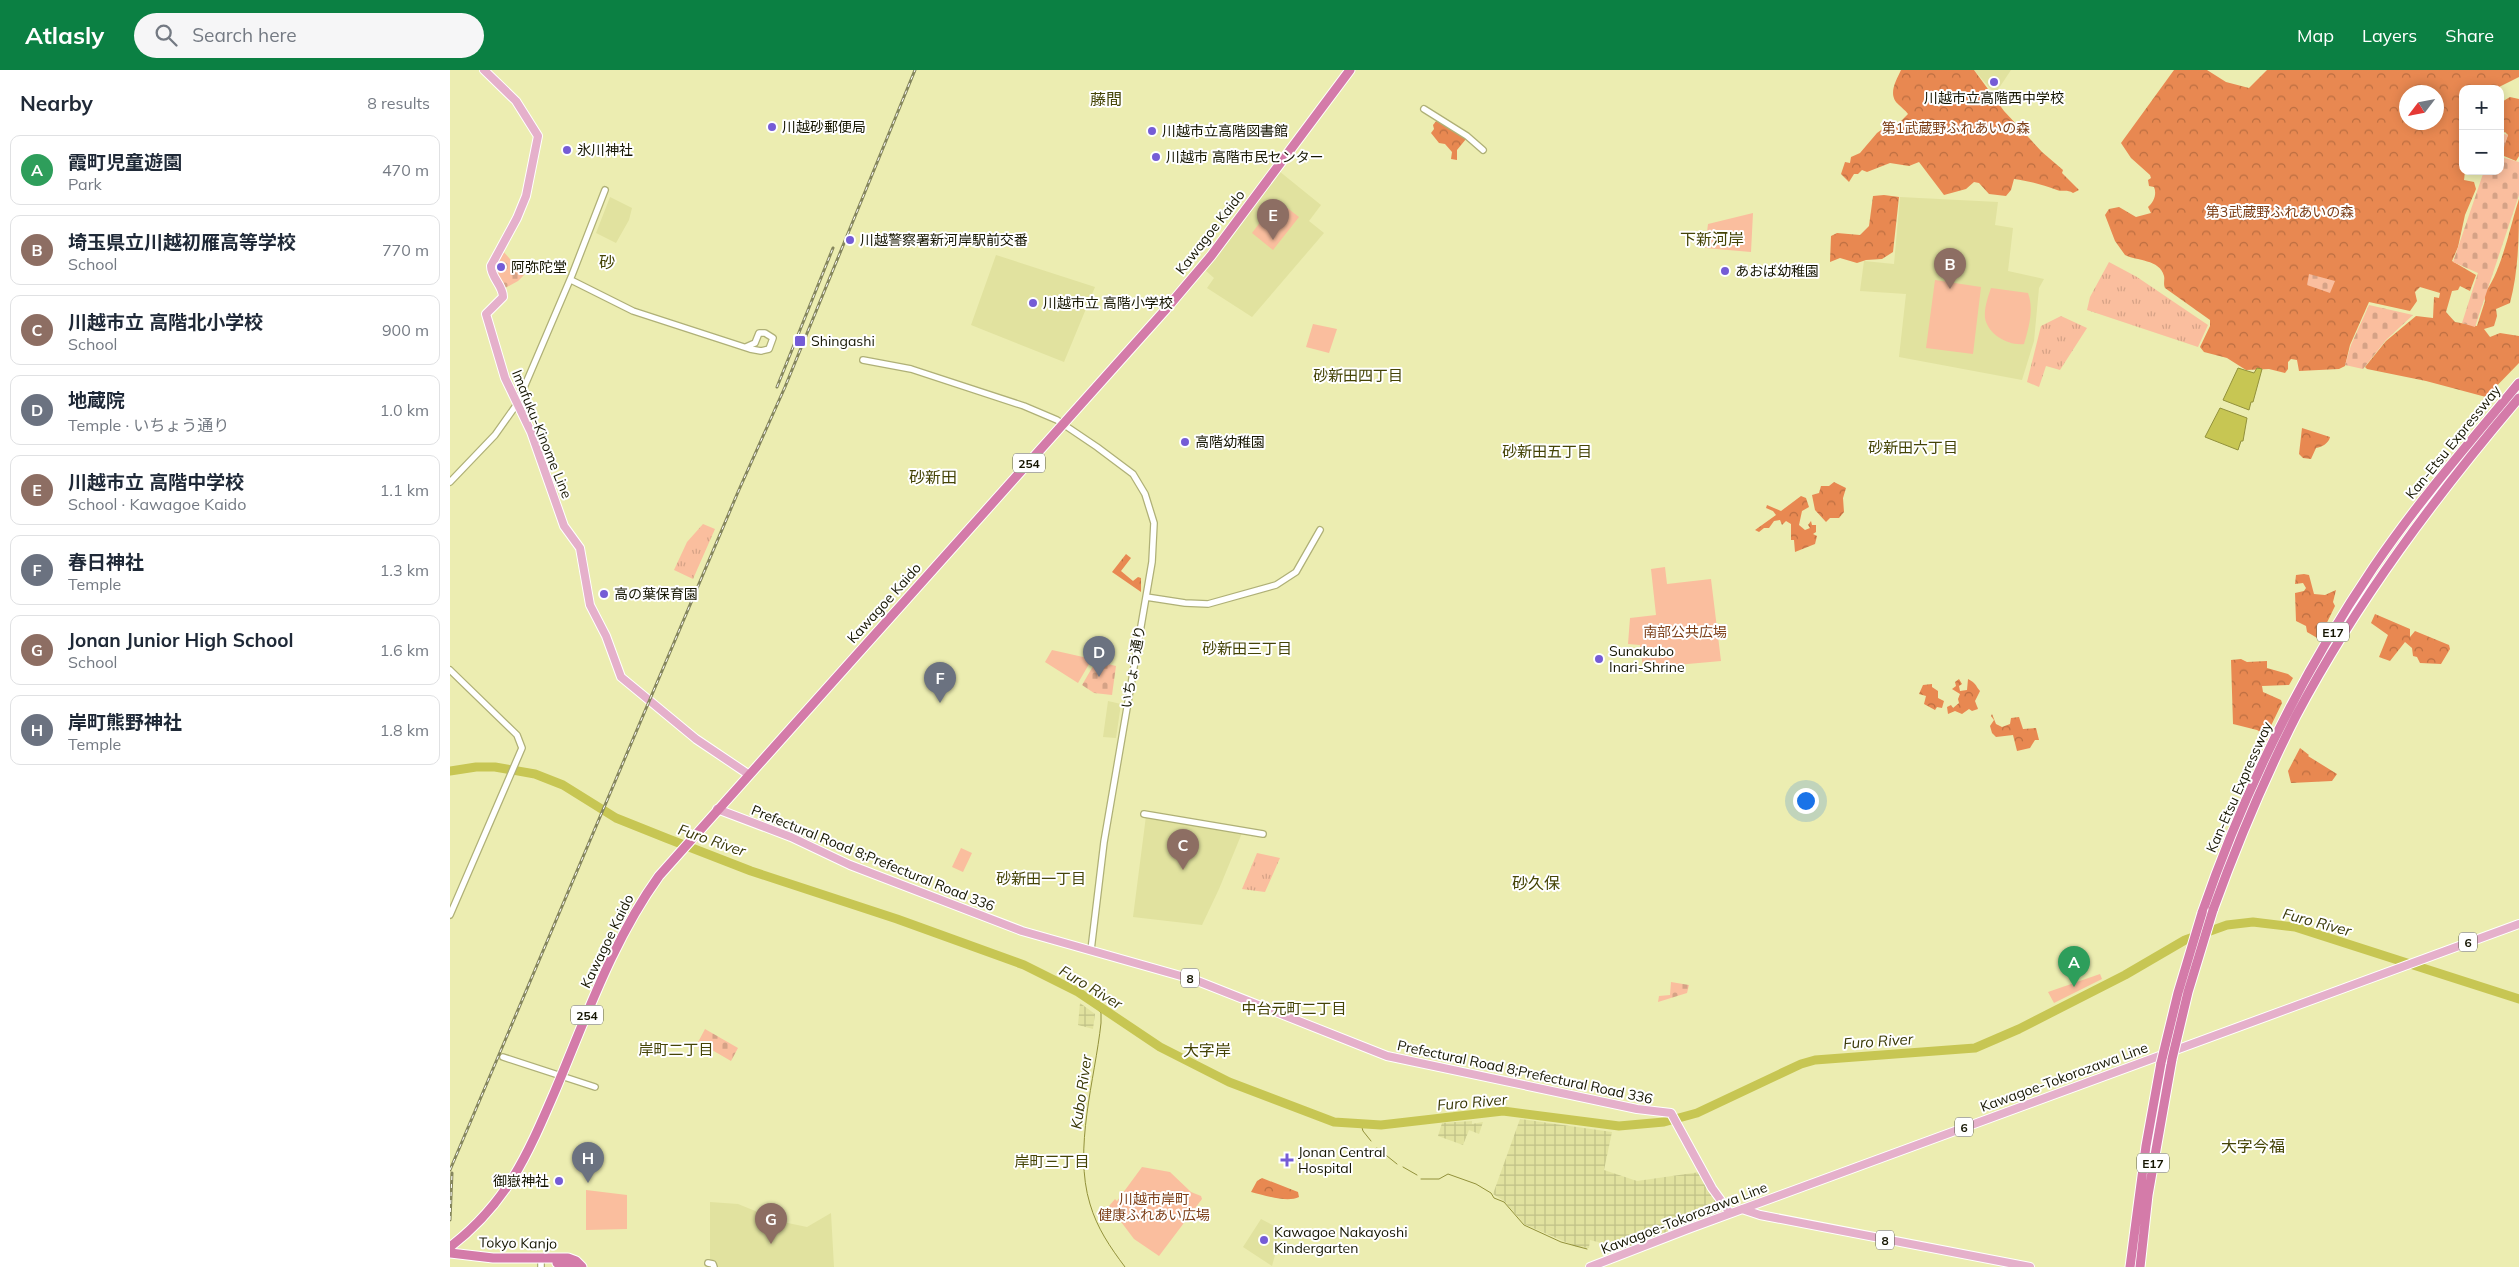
<!DOCTYPE html>
<meta charset="utf-8">
<style>
body{margin:0;font-family:Mulish,"Noto Sans JP",sans-serif;background:#f6f6f7;color:#1f2937}
.controls{position:absolute;right:15px;top:15px;display:grid;overflow:hidden;border-radius:10px;box-shadow:0 2px 12px #0003}
.controls button{width:45px;height:45px;display:grid;place-items:center;padding:0;border:0;border-bottom:1px solid #e0e1e3;background:#fff;color:#1f2937;font:25px sans-serif}
.compass{position:absolute;left:1949px;top:15px;width:45px;height:45px;border-radius:50%;background:#fff;box-shadow:0 2px 12px #0003;rotate:238deg}
.you{position:absolute;left:1355px;top:730px;width:18px;height:18px;margin:-12px;border:4px solid #fff;border-radius:50%;background:#1a73e8;box-shadow:0 0 0 8px #1a73e833}
.badge{display:grid;place-items:center;width:32px;height:32px;border-radius:50%;background:#0b8043;color:#fff;font-size:16px;font-weight:700}
.pin{position:absolute;translate:-50% -41px;filter:drop-shadow(0 1px 2px #0008)}
.pin::after{content:'';position:absolute;top:26px;width:18px;height:15px;background:inherit;clip-path:polygon(0 0,100% 0,50% 100%)}
.list{margin:0;padding:0;list-style:none}
h2{display:flex;justify-content:space-between;align-items:center;height:65px;margin:0;padding:0 20px;font-size:21px}
h2 small{font-size:16px;font-weight:400;color:#747a83}
.list li{display:grid;grid-template-columns:32px 1fr auto;gap:15px;align-items:center;box-sizing:border-box;height:70px;margin:0 10px 10px;padding:0 10px;border:1px solid #e0e1e3;border-radius:10px}
.list b{display:block;font-size:19px;white-space:nowrap}
.list p{margin:0;font-size:16px;white-space:nowrap;color:#747a83}
.list em{font-size:16px;font-style:normal;color:#747a83}
.icon{flex:none;width:28px;height:28px;fill:none;stroke:currentColor;stroke-width:2;stroke-linecap:round;stroke-linejoin:round}
.map{position:relative;flex:none;width:2069px;height:1197px;overflow:hidden}
header{display:flex;align-items:center;gap:30px;box-sizing:border-box;height:70px;padding:0 25px;background:#0b8043;color:#fff}
header strong{font-size:24px}
nav{display:flex;gap:28px;margin-inline-start:auto;font-size:18px}
.search{width:350px;height:45px;background:#f6f6f7;display:flex;align-items:center;gap:12px;box-sizing:border-box;padding:0 18px;border-radius:28px;color:#747a83;font-size:19px}
main{display:flex}
aside{flex:1;background:#fff}
.map>svg:first-child{display:block}
.built{fill:#e1e29f}
.industrial{fill:url(#industrial-grid)}
.grass{fill:url(#grass-tufts)}
.forest{fill:url(#forest-crowns);fill-rule:evenodd}
.cemetery{fill:url(#cemetery-stones)}
.park{fill:#fabe9e}
.water{fill:#c7c653;stroke:#92913a}
.lines{fill:none;stroke-linecap:round;stroke-linejoin:round}
.stream{stroke:#92913a;stroke-width:1}
.river{stroke:#c7c653;stroke-width:9}
.minor-casing{stroke:#afb077;stroke-width:8}
.major-casing{stroke:#fff;stroke-width:10}
.highway-casing{stroke:#fff;stroke-width:11}
.minor{stroke:#fff;stroke-width:5.5}
.major{stroke:#e5b0cb;stroke-width:8}
.highway{stroke:#d47ba9;stroke-width:9}
.rail-casing{stroke:#85865d;stroke-width:3}
.rail{stroke:#fff;stroke-width:1;stroke-dasharray:4;stroke-linecap:butt}
.highway-bridge-casing{stroke:#fff;stroke-width:11;stroke-linecap:butt}
.highway-bridge{stroke:#d47ba9;stroke-width:9}
.poi-dot{fill:#755cd6;stroke:#fff;stroke-width:2}
.labels{text-anchor:middle;dominant-baseline:central;stroke-width:4;stroke-linejoin:round;paint-order:stroke}
.shield{fill:#fff;stroke:#5b5b4d;stroke-width:1}
.shield-label{font-size:12px;font-weight:bold;fill:#151501}
.poi-label{font-size:14px;fill:#151501;stroke:#fff;text-anchor:start}
.park-label{font-size:14px;fill:#7c3e17;stroke:#fff}
.street-label{font-size:14px;fill:#151501;stroke:#fff}
.neighbourhood-label{font-size:15px;fill:#454406;stroke:#fff}
.water-label{font-size:15px;font-style:italic;fill:#393806;stroke:#fff}
.quarter-label{font-size:16px;fill:#454406;stroke:#fff}
</style>
<header>
<strong>Atlasly</strong>
<div class="search"><svg class="icon" aria-label="search" viewBox="0 0 24 24"><circle cx="10" cy="10" r="6"/><path d="M15 15l6 6"/></svg>Search here</div>
<nav><a>Map</a><a>Layers</a><a>Share</a></nav>
</header>
<main>
<aside>
<h2>Nearby<small>8 results</small></h2>
<ul class="list">
<li><span class="badge" style="background:#2e9e5b">A</span><div><b>霞町児童遊園</b><p>Park</p></div><em>470 m</em></li>
<li><span class="badge" style="background:#8d6e63">B</span><div><b>埼玉県立川越初雁高等学校</b><p>School</p></div><em>770 m</em></li>
<li><span class="badge" style="background:#8d6e63">C</span><div><b>川越市立 高階北小学校</b><p>School</p></div><em>900 m</em></li>
<li><span class="badge" style="background:#6b7280">D</span><div><b>地蔵院</b><p>Temple · いちょう通り</p></div><em>1.0 km</em></li>
<li><span class="badge" style="background:#8d6e63">E</span><div><b>川越市立 高階中学校</b><p>School · Kawagoe Kaido</p></div><em>1.1 km</em></li>
<li><span class="badge" style="background:#6b7280">F</span><div><b>春日神社</b><p>Temple</p></div><em>1.3 km</em></li>
<li><span class="badge" style="background:#8d6e63">G</span><div><b>Jonan Junior High School</b><p>School</p></div><em>1.6 km</em></li>
<li><span class="badge" style="background:#6b7280">H</span><div><b>岸町熊野神社</b><p>Temple</p></div><em>1.8 km</em></li>
</ul>
</aside>
<div class="map">
<svg width="2069" height="1197" viewBox="0 0 2069 1197">
<defs>
<pattern id="industrial-grid" width="8" height="8" patternUnits="userSpaceOnUse" patternTransform="scale(1.25)"><rect width="8" height="8" fill="#e1e29f"/><path d="M0 4h8M4 0v8" fill="none" stroke="#c0c187"/></pattern>
<pattern id="grass-tufts" width="24" height="20" patternUnits="userSpaceOnUse" patternTransform="scale(1.25)"><rect width="24" height="20" fill="#fabe9e"/><path d="M3 7l-1-3M5 7V3M7 7l1-3M15 17l-1-3M17 17v-4M19 17l1-3" fill="none" stroke="#d5a286"/></pattern>
<pattern id="forest-crowns" width="20" height="18" patternUnits="userSpaceOnUse" patternTransform="scale(1.25)"><rect width="20" height="18" fill="#e88851"/><path d="M2 6a3 3 0 1 1 6 0M12 15a3 3 0 1 1 6 0" fill="none" stroke="#bb6e41"/></pattern>
<pattern id="cemetery-stones" width="16" height="16" patternUnits="userSpaceOnUse" patternTransform="scale(1.25)"><rect width="16" height="16" fill="#fabe9e"/><path d="M2 7V4a2 2 0 0 1 4 0v3zM10 15v-3a2 2 0 0 1 4 0v3z" fill="#d5a286"/></pattern>
</defs>
<rect width="100%" height="100%" fill="#ecedb1"/>
<path class="built" d="M1524,0H1561L1545,24Z
M829,101L871,135L859,151L874,163L802,247L757,218L764,208L756,201Z
M160,127L182,138L179,150L166,173L146,163Z
M1450,127L1548,132L1545,155L1563,158L1558,201L1594,209L1589,218L1584,271L1572,310L1449,287L1456,224L1410,221L1414,191L1444,194Z
M546,185L645,217L614,292L521,255Z
M658,631L671,634L666,668L653,667Z
M696,746L792,763L769,819L752,855L683,847Z
M260,1132L288,1134L333,1152L357,1157L381,1143L384,1197H267L266,1192L260,1191Z
M811,1149L832,1160L822,1196L793,1177Z"/>
<path class="industrial" d="M630,933L645,944L643,959L628,955Z
M1070,1049L1162,1062L1154,1100L1187,1111L1250,1102L1273,1142L1175,1179L1140,1170L1139,1178L1127,1177L1074,1154L1054,1131L1043,1124Z
M1022,1051V1054L1033,1052L1029,1064L1019,1060L1013,1075L988,1066L992,1053Z"/>
<path class="grass" d="M1659,192L1687,207L1758,255L1748,277L1637,240L1640,227Z
M1611,246L1637,258L1610,300L1596,296L1589,317L1577,312L1591,256Z
M253,454L265,459L243,509L224,500L237,472Z
M807,783L830,788L815,822L792,819Z"/>
<path class="forest" d="M1451,0H1524L1554,41L1592,82L1613,100L1612,103L1629,120L1623,123C1617,119 1613,122 1607,120C1593,115 1580,111 1564,109L1561,120L1556,126L1539,124L1529,113L1524,112L1516,119L1494,125L1469,92L1459,96L1440,93L1417,102L1412,100L1408,104H1404L1399,112L1391,104L1395,92L1400,93L1401,87L1410,83L1427,63L1438,55H1447L1458,44C1455,40 1452,38 1449,35C1437,25 1446,11 1451,0Z
M1724,0H1757L1776,12L1799,18L1817,0H2069V7L2045,19H2013V101H2015L2014,110L2024,112L2026,119L2015,145L2008,177L2002,191L2026,205L2020,221L2010,216L2008,220L2002,221L1996,242L2005,252L2027,256L2035,231L2034,223C2050,207 2061,153 2069,129C2069,164 2069,199 2060,233L2046,239L2047,246L2044,256L2034,259L2040,267L2050,263L2069,266V293L2036,327L1976,311L1917,299L1915,297L1936,271L1966,246L1983,248L1984,227L1989,228L1990,223L1970,217L1965,222L1967,231L1960,241L1919,232L1900,275L1895,296L1889,299L1849,301L1847,290L1841,289L1838,292V299L1835,303L1819,299L1796,300L1777,288L1754,282L1750,277L1760,256V250L1715,218C1713,213 1715,210 1714,206C1710,189 1686,191 1675,185L1665,171L1655,145L1659,139L1669,137L1686,147L1701,143L1698,137C1704,132 1707,124 1704,117L1699,116L1698,110L1701,108L1700,105L1681,88L1671,73ZM1956,22H1986V52H1956Z
M2060,27L2069,29V86L2066,91L2054,86L2051,82L2058,65L2055,62L2050,65V33Z
M987,50L1016,69L1007,80V90L1001,89L1002,82L995,74L989,73L981,63L984,59L983,55Z
M1434,125L1449,127L1443,182L1432,189L1416,190L1407,193L1390,188L1380,192L1381,166L1387,163L1410,165L1419,156L1423,126Z
M1852,358L1880,367C1879,373 1872,377 1866,378L1861,389L1853,388L1849,384Z
M1384,412L1396,418L1393,428L1394,442L1389,448H1380L1376,452L1365,440L1362,425L1369,423L1371,416H1379Z
M1351,426L1356,428L1359,437L1352,441L1349,455L1355,460L1360,458L1358,455L1361,451L1362,455H1366V462L1363,464L1367,466L1365,474L1345,482L1344,470H1341V454L1336,451L1332,455L1330,450L1324,451L1319,458H1314L1309,462L1305,460L1326,445L1323,441L1316,438L1317,435L1331,441Z
M676,484L681,488L671,501L683,511L688,507L691,508V522L662,502Z
M1854,504L1859,505L1864,524L1875,525L1886,520L1883,532L1885,536L1869,569L1857,562L1856,556L1846,551L1845,523L1854,521L1856,518L1853,513L1845,514L1846,505Z
M1925,544L1960,559V567L1965,561L1999,575L2000,579L1991,594L1970,593L1967,587L1963,586L1962,578L1955,572L1940,591L1929,587L1938,565L1921,553Z
M1791,589L1797,592L1817,591V598L1838,604L1843,608L1839,615L1812,616L1813,622L1831,630L1832,633L1816,666L1807,660L1783,654L1781,590Z
M1509,609L1512,614L1509,616L1510,621L1517,620L1518,609C1526,613 1525,615 1530,621L1525,631L1528,639L1522,641L1519,639L1512,644L1505,641L1498,644L1497,637L1501,635L1503,638L1509,633L1508,629L1510,624L1502,619L1506,616L1505,612Z
M1482,614V617L1488,621V628L1494,631L1492,638L1487,637L1485,640L1474,634L1476,626L1469,624L1473,615Z
M1542,644L1546,654L1552,657L1560,654L1561,648L1569,647L1573,659L1586,658L1589,670H1585L1580,678L1567,681L1563,665L1546,667L1542,663L1540,656L1544,650L1541,646Z
M1850,678L1859,685L1858,686L1887,704L1882,711L1841,713L1838,701Z
M812,1108L848,1122L849,1127C837,1133 814,1125 801,1122L807,1111Z"/>
<path class="cemetery" d="M2050,63L2058,65L2051,87L2069,92V125L2025,257L2012,253L2028,203L2003,192L2034,101H2050Z
M53,181L74,205L68,211L55,218L43,200L44,194Z
M1859,204L1885,211L1880,223L1857,215Z
M1919,235L1963,245L1936,270L1913,299L1895,295L1901,275Z
M646,591L666,596L662,625L644,623L632,615Z
M1221,912L1239,915L1237,923L1208,932L1209,926L1220,925Z
M255,959L288,978L281,991L262,980L260,984L246,976Z"/>
<path class="park" d="M827,130L849,147L823,180L802,163Z
M1303,143L1301,182L1255,178L1258,154Z
M1485,210L1531,217L1523,284L1476,278Z
M1541,218L1578,223C1584,239 1579,257 1574,274C1559,276 1538,265 1535,248C1534,238 1538,227 1541,218Z
M863,254L887,259L879,283L856,277Z
M1215,497L1217,514L1261,509L1271,591L1193,598L1190,575L1178,574L1180,548L1206,545L1201,499Z
M602,580L642,589L628,613L595,592Z
M511,778L522,783L513,802L502,797Z
M1650,904L1652,909L1604,933L1598,922Z
M692,1097L720,1102L741,1122L751,1126L752,1129L709,1186L684,1169L659,1136L665,1129L667,1131Z
M136,1120L177,1125V1159L136,1160Z"/>
<path class="water" d="M1788,298L1804,303L1807,298L1812,299L1803,332H1801L1799,340L1773,330Z
M1770,338L1797,348L1793,371H1791L1788,380L1755,367Z"/>
<g class="lines">
<path class="stream" d="M643,933L651,943V953C645,1009 623,1079 640,1134C647,1158 660,1177 675,1197
M911,1054L913,1061L921,1071
M927,1078L947,1094
M953,1097L967,1105
M971,1109H989L998,1104L1026,1114L1041,1123L1044,1128L1054,1132L1074,1155L1111,1172L1137,1179"/>
<path class="river" d="M0,701L26,697H45L85,704L113,715L166,748L216,768L301,801L447,849L574,895L628,922L710,977L779,1012L884,1052L931,1055L1053,1041L1169,1056L1214,1052L1247,1043L1351,994L1365,990L1525,978L1569,959L1675,905L1735,870L1777,855L1803,852L1845,857L2069,929"/>
<defs>
<path id="minor" d="M974,39L1017,66L1033,80
M121,210L183,241L300,279L311,281L319,279L323,268L315,263H309L305,273L296,277
M413,290L461,299L574,336L607,350L647,377L683,404L695,424L704,453L702,492L654,772L641,880
M0,412L45,365L67,334L122,205L155,120
M696,527L735,533L758,534L826,515L846,502L870,460
M0,600L67,665L72,678L0,845
M694,744L813,764
M53,987L145,1017
M91,1192V1197
M258,1193L263,1194L264,1197"/>
<path id="major" d="M34,0L66,31L88,66L76,126L67,148L41,196C41,208 53,215 53,227L36,244L55,308L81,362L114,456L130,478L140,535L156,566L171,607L246,669L298,704
M267,739L341,767L400,795L572,861L745,910L937,986L1187,1039L1221,1043L1262,1118L1280,1143
M1292,1139L1310,1145L1580,1197
M1140,1197L1238,1159L2069,854"/>
<path id="highway" d="M1763,840C1787,774 1814,709 1846,646C1907,531 1985,427 2069,328
M1752,843C1794,721 1851,605 1923,498C1967,433 2019,373 2069,313
M0,1177C57,1133 77,1086 105,1021C136,948 162,871 209,806L717,238L761,186L900,0
M0,1183L43,1188H118L126,1191L132,1197
M107,1193L123,1197
M1680,1197L1696,1076L1711,993
M1690,1197L1698,1125L1722,989"/>
</defs>
<use href="#minor" class="minor-casing"/>
<use href="#major" class="major-casing"/>
<use href="#highway" class="highway-casing"/>
<use href="#minor" class="minor"/>
<use href="#major" class="major"/>
<use href="#highway" class="highway"/>
<defs>
<path id="rail" d="M327,317L383,178
M0,1100L288,422L335,317L465,0
M0,1150L2,1103"/>
</defs>
<use href="#rail" class="rail-casing"/>
<use href="#rail" class="rail"/>
<defs>
<path id="highway-bridge" d="M1722,989L1738,922L1763,840
M1711,993L1728,923L1752,843"/>
</defs>
<use href="#highway-bridge" class="highway-bridge-casing"/>
<use href="#highway-bridge" class="highway-bridge"/>
</g>
<g class="poi-dot">
<circle cx="1544" cy="12" r="5"/>
<circle cx="322" cy="57" r="5"/>
<circle cx="702" cy="61" r="5"/>
<circle cx="117" cy="80" r="5"/>
<circle cx="706" cy="87" r="5"/>
<circle cx="400" cy="170" r="5"/>
<circle cx="51" cy="197" r="5"/>
<circle cx="1275" cy="201" r="5"/>
<circle cx="583" cy="233" r="5"/>
<rect x="344" y="265" width="12" height="12" rx="2.5"/>
<circle cx="735" cy="372" r="5"/>
<circle cx="154" cy="524" r="5"/>
<circle cx="1149" cy="589" r="5"/>
<path d="M834.5 1082.5h5v5h5v5h-5v5h-5v-5h-5v-5h5z"/>
<circle cx="109" cy="1111" r="5"/>
<circle cx="814" cy="1170" r="5"/>
</g>
<g class="labels">
<g class="shield">
<rect x="563" y="383.5" width="32" height="19" rx="4"/>
<rect x="1867" y="552.5" width="32" height="19" rx="4"/>
<rect x="2009" y="862.5" width="18" height="19" rx="4"/>
<rect x="731" y="898.5" width="18" height="19" rx="4"/>
<rect x="121" y="935.5" width="32" height="19" rx="4"/>
<rect x="1505" y="1047.5" width="18" height="19" rx="4"/>
<rect x="1687" y="1083.5" width="32" height="19" rx="4"/>
<rect x="1426" y="1160.5" width="18" height="19" rx="4"/>
</g>
<g class="shield-label">
<text x="579" y="393">254</text>
<text x="1883" y="562">E17</text>
<text x="2018" y="872">6</text>
<text x="740" y="908">8</text>
<text x="137" y="945">254</text>
<text x="1514" y="1057">6</text>
<text x="1703" y="1093">E17</text>
<text x="1435" y="1170">8</text>
</g>
<g class="poi-label">
<text x="1544" y="28" text-anchor="middle">川越市立高階西中学校</text>
<text x="332" y="57">川越砂郵便局</text>
<text x="712" y="61">川越市立高階図書館</text>
<text x="127" y="80">氷川神社</text>
<text x="716" y="87">川越市 高階市民センター</text>
<text x="410" y="170">川越警察署新河岸駅前交番</text>
<text x="61" y="197">阿弥陀堂</text>
<text x="1285" y="201">あおば幼稚園</text>
<text x="593" y="233">川越市立 高階小学校</text>
<text x="361" y="271">Shingashi</text>
<text x="745" y="372">高階幼稚園</text>
<text x="164" y="524">高の葉保育園</text>
<text x="1159" y="581">Sunakubo<tspan x="1159" dy="16">Inari-Shrine</tspan></text>
<text x="848" y="1082">Jonan Central<tspan x="848" dy="16">Hospital</tspan></text>
<text x="99" y="1111" text-anchor="end">御嶽神社</text>
<text x="824" y="1162">Kawagoe Nakayoshi<tspan x="824" dy="16">Kindergarten</tspan></text>
</g>
<g class="park-label">
<text x="1506" y="58">第1武蔵野ふれあいの森</text>
<text x="1830" y="142">第3武蔵野ふれあいの森</text>
<text x="1235" y="562">南部公共広場</text>
<text x="704" y="1129">川越市岸町<tspan x="704" dy="16">健康ふれあい広場</tspan></text>
</g>
<g class="street-label">
<text transform="translate(760 162) rotate(-52)">Kawagoe Kaido</text>
<text transform="translate(92 364) rotate(68)">Imafuku-Kinome Line</text>
<text transform="translate(2003 372) rotate(-51)">Kan-Etsu Expressway</text>
<text transform="translate(434 533) rotate(-48)">Kawagoe Kaido</text>
<text transform="translate(683 597) rotate(-80)">いちょう通り</text>
<text transform="translate(1789 717) rotate(-66)">Kan-Etsu Expressway</text>
<text transform="translate(423 788) rotate(22)">Prefectural Road 8;Prefectural Road 336</text>
<text transform="translate(157 871) rotate(-64)">Kawagoe Kaido</text>
<text transform="translate(1075 1002) rotate(12)">Prefectural Road 8;Prefectural Road 336</text>
<text transform="translate(1614 1007) rotate(-20)">Kawagoe-Tokorozawa Line</text>
<text transform="translate(1234 1148) rotate(-21)">Kawagoe-Tokorozawa Line</text>
<text transform="translate(68 1173) rotate(1)">Tokyo Kanjo</text>
</g>
<g class="neighbourhood-label">
<text x="908" y="305">砂新田四丁目</text>
<text x="1463" y="377">砂新田六丁目</text>
<text x="1097" y="381">砂新田五丁目</text>
<text x="797" y="578">砂新田三丁目</text>
<text x="591" y="808">砂新田一丁目</text>
<text x="844" y="938">中台元町二丁目</text>
<text x="226" y="979">岸町二丁目</text>
<text x="602" y="1091">岸町三丁目</text>
</g>
<g class="water-label">
<text transform="translate(262 770) rotate(19)">Furo River</text>
<text transform="translate(1867 852) rotate(15)">Furo River</text>
<text transform="translate(641 917) rotate(31)">Furo River</text>
<text transform="translate(1428 971) rotate(-4)">Furo River</text>
<text transform="translate(631 1022) rotate(-82)">Kubo River</text>
<text transform="translate(1022 1032) rotate(-5)">Furo River</text>
</g>
<g class="quarter-label">
<text x="656" y="29">藤間</text>
<text x="1262" y="169">下新河岸</text>
<text x="157" y="192">砂</text>
<text x="483" y="407">砂新田</text>
<text x="1086" y="813">砂久保</text>
<text x="757" y="980">大字岸</text>
<text x="1803" y="1076">大字今福</text>
</g>
</g>
</svg>
<div class="controls">
<button>+</button>
<button>−</button>
</div>
<svg class="compass" viewBox="-18 -18 36 36"><path d="M0-13l5 13h-10z" fill="#e53935"/><path d="M0 13l5-13h-10z" fill="#747a83"/></svg>
<div class="you"></div>
<div class="pin badge" style="left:1624px;top:917px;background:#2e9e5b">A</div>
<div class="pin badge" style="left:1500px;top:219px;background:#8d6e63">B</div>
<div class="pin badge" style="left:733px;top:800px;background:#8d6e63">C</div>
<div class="pin badge" style="left:649px;top:607px;background:#6b7280">D</div>
<div class="pin badge" style="left:823px;top:170px;background:#8d6e63">E</div>
<div class="pin badge" style="left:490px;top:633px;background:#6b7280">F</div>
<div class="pin badge" style="left:321px;top:1174px;background:#8d6e63">G</div>
<div class="pin badge" style="left:138px;top:1113px;background:#6b7280">H</div>
</div>
</main>
